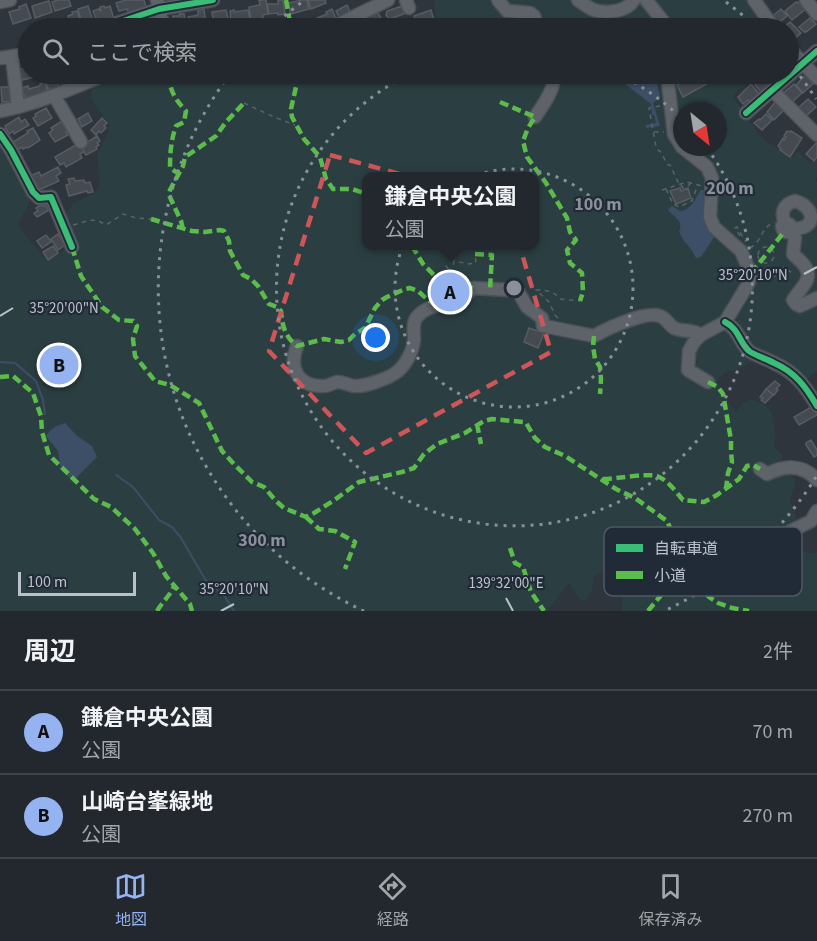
<!DOCTYPE html>
<html lang="ja">
<meta charset="utf-8">
<style>
body{margin:0;font-family:"Source Sans 3","Noto Sans JP",sans-serif;background:#2e3439;color:#f1f3f6}
.compass{position:absolute;left:673px;top:102px;width:54px;height:54px;border-radius:50%;background:#22282d;box-shadow:0 2px 4px #0004;rotate:150deg}
.scale{position:absolute;left:18px;bottom:15px;width:118px;box-sizing:border-box;padding-left:6px;border:3px solid #bac1cc;border-top:0;font-size:16px;line-height:21px;white-space:nowrap;color:#bac1cc;-webkit-text-stroke:4px #212b37;paint-order:stroke}
.you{position:absolute;left:376px;top:338px;width:21px;height:21px;margin:-15px;border:4px solid #fff;border-radius:50%;background:#1a73e8;box-shadow:0 0 0 9px #1a73e833}
.badge{display:grid;place-items:center;width:39px;height:39px;border-radius:50%;background:#95b2f1;color:#111;font-size:20px;font-weight:700}
.pin{position:absolute;translate:-50% -50%;border:3px solid #fff;box-shadow:0 2px 6px #0006}
.popup{position:absolute;left:362px;top:172px;width:177px;height:78px;box-sizing:border-box;display:grid;place-content:center;border-radius:12px;background:#22282d;filter:drop-shadow(0 2px 4px #0005);font-size:20px;white-space:nowrap;color:#a2a6aa}
.popup b{font-size:22px;color:#f1f3f6}
.popup::after{content:'';position:absolute;left:50%;top:100%;margin-left:-12px;border:12px solid transparent;border-top-color:#22282d}
.list{margin:0;padding:0;list-style:none}
h2{display:flex;justify-content:space-between;align-items:center;height:78px;margin:0;padding:0 24px;font-size:26px}
h2 small{font-size:20px;font-weight:400;color:#a2a6aa}
.list li{display:grid;grid-template-columns:39px 1fr auto;gap:18px;align-items:center;box-sizing:border-box;height:84px;padding:0 24px;border-top:2px solid #3f4449}
.list b{display:block;font-size:22px;white-space:nowrap}
.list p{margin:0;font-size:20px;white-space:nowrap;color:#a2a6aa}
.list em{font-size:20px;font-style:normal;color:#a2a6aa}
.icon{flex:none;width:33px;height:33px;fill:none;stroke:currentColor;stroke-width:2;stroke-linecap:round;stroke-linejoin:round}
.map{position:relative;flex:none;width:817px;height:611px;overflow:hidden}
.search{position:absolute;background:#22282d;box-shadow:0 2px 4px #0004;left:18px;right:18px;top:18px;height:66px;display:flex;align-items:center;gap:15px;box-sizing:border-box;padding:0 21px;border-radius:33px;color:#a2a6aa;font-size:22px}
.sheet{height:246px;background:#22282d}
nav{display:flex;justify-content:space-around;align-items:center;box-sizing:border-box;height:84px;border-top:2px solid #3f4449;background:#22282d;font-size:16px;color:#a2a6aa}
nav a{display:grid;justify-items:center;gap:3px}
nav .on{color:#95b2f1}
.map>svg:first-child{display:block}
.green{fill:#2b3f42;fill-rule:evenodd}
.water{fill:#3d4f67}
.lines{fill:none;stroke-linecap:round;stroke-linejoin:round}
.stream{stroke:#3d4f67;stroke-width:2}
.building{fill:#454a51;stroke:#575c63;stroke-width:1.5}
.minor-casing{stroke:#4d5157;stroke-width:15}
.path{stroke:#5c6267;stroke-width:1.5;stroke-dasharray:4.5 4.5;stroke-linecap:butt}
.minor{stroke:#5e636a;stroke-width:12}
.quiet{stroke:#5cbc4b;stroke-width:4.5;stroke-dasharray:9 4.5;stroke-linecap:butt}
.cycleway-casing{stroke:#212b37;stroke-width:10}
.cycleway{stroke:#3abd76;stroke-width:6}
.marked{fill:none;stroke:#ce5659;stroke-width:4.5;stroke-dasharray:12 8;stroke-linejoin:round}
.ticks{fill:none;stroke:#bac1cc;stroke-width:2}
.ring{fill:none;stroke:#89909a;stroke-width:3;stroke-dasharray:3 6}
.key{fill:#212b37;stroke:#4f5864;stroke-width:1.5}
.key-label{font-size:16px;fill:#bac1cc}
.ticks-label{font-size:15px;text-anchor:middle;fill:#bac1cc;stroke:#212b37;stroke-width:4.5;stroke-linejoin:round;paint-order:stroke}
.centre{fill:#89909a;stroke:#212b37;stroke-width:3}
.ring-label{font-size:18px;text-anchor:middle;font-weight:bold;fill:#89909a;stroke:#212b37;stroke-width:4.5;stroke-linejoin:round;paint-order:stroke}
</style>
<div class="map">
<svg width="817" height="611" viewBox="0 0 817 611">
<rect width="100%" height="100%" fill="#2e353c"/>
<path class="green" d="M434,0H753L771,28H413L436,24Z
M116,74H215V78L219,80V82L223,84L229,74H299L301,78L321,74H764L753,84C745,84 737,90 733,97L761,137L791,158L798,151L810,164L817,160V177L815,180L817,182V371L805,380L755,359L739,369L724,373L717,382L729,403L736,411L743,403L749,399C755,401 763,402 768,407C775,415 776,437 774,447L782,454V471L796,479L790,501C800,518 797,521 791,539L799,552L813,553L817,552V611H622L623,588L613,576L600,572L593,577C593,587 592,594 584,601L580,599L569,583L548,610V611H0V139L30,192V202L17,225L47,261L62,252L67,246L60,229L68,211L73,203L93,194L100,186L97,155L108,133L109,123C100,112 82,95 98,82C102,78 110,76 116,74ZM682,111H718V147H682ZM366,176H534V246H366Z"/>
<path class="water" d="M624,74H655L660,97L653,103L660,126L646,128V125L656,123L654,115H652L651,104L624,83Z
M701,190H704C703,212 700,219 714,237L701,257L696,258C691,246 683,243 679,231C684,221 674,217 668,210L672,206L680,211C692,210 695,198 701,190Z
M65,423L77,436L92,446L97,457L73,481L61,470L58,451L46,436C51,428 56,426 65,423Z"/>
<g class="lines">
<path class="stream" d="M0,362L15,363L36,381L43,400L45,414
M116,475L133,487L159,520L172,527L181,538L205,579L225,597L234,611"/>
</g>
<path class="building" d="M58,0H69L71,6L55,11L52,2Z
M126,0H144L146,7L136,10L137,12L129,15L127,9L119,11L116,3Z
M259,0H266L268,14L263,15V18L251,20L249,7L260,5Z
M278,0H283L285,14L278,15V13L269,14L267,4H278Z
M302,0H307L309,9L291,14L288,3Z
M308,0H325L326,3L311,9Z
M49,1L52,12L35,18L32,6Z
M796,2L797,3L800,2L806,9L792,20L785,11Z
M26,4L31,18L13,24L9,12L20,9L19,7Z
M347,5L351,14L340,19L336,11Z
M88,6L94,24L88,26L87,22L82,23L78,9Z
M104,6L105,8L110,6L114,19L104,22V20L100,21L99,18L96,19L93,11L99,9L100,11H101L100,7Z
M402,6L404,14L389,19L386,15L387,11Z
M204,9L206,24L189,26L188,17L198,15V10Z
M332,9L337,21L319,28L315,19L327,14L326,12Z
M781,9L787,16L776,25L770,18Z
M226,10L229,22L218,23V21L214,22V19H213L212,12Z
M234,10V12L248,10L250,19L231,21L230,11Z
M431,10L434,20L417,25L414,16Z
M77,11L81,23L79,24L80,28H72L68,16L73,14L72,12Z
M377,11L382,20L373,24L372,23L369,24L368,22L359,25L357,20Z
M179,14H184L186,25L170,27L169,20L173,19V16H180Z
M810,18L816,24L806,32L805,31L804,32L799,27Z
M303,19L304,23L312,22L314,28H294V25L298,24L297,21Z
M68,21L70,28H48L47,26L58,22L59,24Z
M145,21L146,24L155,21L157,28H139L137,23Z
M287,22L288,28H270V24Z
M790,22L801,33L791,42L788,39V28H783Z
M28,67V74H39V76L22,80L19,70Z
M67,74H77L79,81L68,86L63,75Z
M679,74H707L712,81L683,97L677,85L683,82Z
M767,74L775,83L763,94L755,85Z
M806,74L814,83L803,93L796,85Z
M53,78L55,82L57,81L60,89L50,92L45,81Z
M45,82L48,93L25,100L22,88L28,86L29,89L40,86V84Z
M751,84L759,94L751,103L748,100L743,104L738,97Z
M794,84L802,93L791,103L783,93Z
M1,87H11V102H2Z
M808,99L816,107L806,116L797,109Z
M776,101L782,107L781,108L783,111L774,120L767,112Z
M46,108L52,118L38,126L33,118L36,116L35,114Z
M88,113L92,121L82,127L78,119Z
M766,114L772,120L762,130L754,123L759,119L760,120Z
M19,117L21,122L25,119L29,125L14,134L13,131L9,134L5,126Z
M102,118L107,123L104,126L106,128L101,133L99,131L96,135L91,130Z
M62,121L67,131L66,132L68,135L55,142L49,133L53,130L51,128Z
M33,128L40,140L28,148L27,147L23,149L22,147L18,150L13,142L28,133L27,131Z
M787,131L790,132L791,131L802,138L790,157L780,150L781,149L778,146L783,138L784,140L786,137L784,136Z
M97,136L100,141L97,143L99,145L96,147L97,149L86,155L81,146Z
M817,142V157L814,161L806,154Z
M79,143L84,152L80,154L82,158L66,167L64,163L60,165L55,157Z
M58,167L61,173L56,176L59,181L39,190L30,176L39,172L41,176Z
M74,178L75,181L84,180L85,183L90,182L93,192L88,193L87,191L69,196L66,185L70,184L68,179Z
M680,188L681,191L688,188L691,198L676,204L670,191Z
M41,205L43,206L45,205L49,210L37,217L34,213L38,211L36,208Z
M58,234L65,245L58,250L51,239Z
M46,235L51,242L42,248L37,241Z
M53,246L58,253L48,260L43,252Z
M529,328L544,333L538,348L524,342Z
M775,381L780,385L776,389L778,390L774,395L766,389Z
M766,389L773,395L765,403L761,400L763,398L760,397Z
M813,406L817,415L799,425L794,417Z
M811,440L817,450V455L814,457L806,445V443Z"/>
<g class="lines">
<defs>
<path id="minor" d="M157,0L164,28
M406,0L409,8
M498,0L507,11L530,13L534,16L538,28
M578,0C583,3 588,8 594,10C607,14 626,12 634,0
M646,0L663,21L665,28
M754,0L774,28
M806,0L817,14
M0,2L10,0
M102,28L159,9L213,0
M331,28L388,0
M788,47L817,78
M12,57L18,107
M0,58L28,54
M667,74L674,134L682,147L707,167L712,178L710,217L714,227L741,251L750,272V279L747,286L725,322L701,335L694,342L689,351L688,370L708,382
M773,91L817,135
M54,95L81,142
M0,111C38,104 72,88 107,74
M746,113L817,51
M535,117C544,104 555,89 554,74
M0,134L11,150L33,192L39,198L51,197L72,247
M785,223L782,226L783,230L786,232L790,231L791,226L789,224L785,223C780,212 784,204 795,201C817,207 817,232 791,228
M790,231L795,238L793,254C797,258 801,261 804,265C815,279 800,288 793,300L796,304L800,306L817,298
M725,322C739,329 739,342 749,351C752,354 769,360 774,363C795,372 806,387 817,406
M297,346C288,369 299,387 324,386C329,386 332,383 337,382C343,381 349,386 355,386C364,387 386,379 394,374C405,367 413,352 414,339C414,332 412,323 417,317C428,303 448,306 463,298C466,295 470,291 473,288L511,290L519,293L527,307L542,318L543,326L549,327L594,336C608,328 645,311 660,316C666,318 669,325 674,328C682,332 692,329 701,335
M760,469L767,474C785,465 803,464 817,480
M784,541L791,531L811,521L817,511"/>
</defs>
<use href="#minor" class="minor-casing"/>
<path class="path" d="M244,103L274,117L295,125
M660,106L649,108L656,147L659,151H660L668,165H670L679,184
M654,132H664
M681,185L683,188L688,186L691,183
M666,189L673,204L679,207L692,201L698,184
M662,190L687,182L702,186
M73,225C87,222 92,216 106,225L123,214L136,218L151,219
M740,236L735,228L737,227L746,242
M758 255a8 8 0 1 1 16 0a8 8 0 1 1-16 0Z
M750,248C763,240 760,230 772,223
M760,271L769,279L774,277L784,267L792,273L795,271
M434,275L435,276H441L446,266L452,273L454,261L469,264L476,263L475,254
M558,318L555,315L549,302L536,290C546,290 554,291 560,299L580,301"/>
<use href="#minor" class="minor"/>
<path class="quiet" d="M286,0L291,28
M169,74C169,90 175,99 186,111L184,122L176,126C171,140 170,153 170,168L179,174
M297,74L298,78L291,109L292,117L304,139L320,157L326,179L333,189H352L366,194
M500,102L535,117L528,128L523,141L527,157L546,183L567,218L570,232L576,240L567,250L570,263L582,273L583,292L580,301
M151,219L192,231L205,232L220,230L224,231L229,241L230,251L243,275L251,279L258,286L269,304L277,307L281,311C282,325 285,337 297,346L324,339L341,342L349,340L355,334L365,328L375,308L382,300L387,297L405,289L410,288L418,291L429,301H432L451,297L469,287L473,288
M183,229L181,221L169,195L170,190L183,166L185,157L216,136L226,122L244,103
M412,246L423,264L434,275
M72,247L81,276L102,307L119,320L133,321L137,326L133,339L135,356L155,381L170,385L199,403L222,451L234,464L252,482L264,487L276,501L284,508L306,517L314,513L333,501L359,482L402,472L414,468L424,454L437,444L465,433L484,421L492,419L523,422L526,423L535,438L545,447L565,456L616,489L635,498L667,521L685,560L700,587L709,597L718,603L732,608L749,611
M475,254L492,255L490,289
M750,272L757,266L784,232
M594,336L593,346L595,359L600,367L601,379L600,394
M0,377L13,376L33,393L41,416L42,432L49,455L94,499L111,507L135,529L153,553L166,576L190,604L192,611
M708,382L718,387L723,394L731,440V452L732,462L728,473L726,489
M477,424L481,444
M603,479C616,479 646,473 657,476C668,480 676,492 683,500L704,502L717,495L739,479L747,466L753,465L760,469
M306,517L319,529L335,531L355,542L345,569
M510,548L515,563L523,567L531,592L544,611
M157,611C162,602 170,596 174,586
M648,611L662,594L667,580V569L677,545"/>
<defs>
<path id="cycleway" d="M102,28L159,9L213,0
M746,113L817,51
M0,134L11,150L33,192L39,198L51,197L72,247
M725,322C739,329 739,342 749,351C752,354 769,360 774,363C795,372 806,387 817,406"/>
</defs>
<use href="#cycleway" class="cycleway-casing"/>
<use href="#cycleway" class="cycleway"/>
</g>
<path class="marked" d="M330,155L507,203L551,352L366,453L269,351Z"/>
<path class="ticks" d="M804,274L817,267M0,316L13,308M506,598L513,611M221,611L234,604"/>
<g class="ring">
<circle cx="514" cy="288" r="119"/>
<path d="M618 74A238 238 0 0 1 681 118M707 148A238 238 0 1 1 410 74"/>
<path d="M816 477A356 356 0 0 1 664 611M364 611A356 356 0 0 1 230 74M271 28A356 356 0 0 1 302 2M726 2A356 356 0 0 1 757 28M789 62A356 356 0 0 1 816 99"/>
</g>
<rect x="604" y="527" width="198" height="69" rx="9" class="key"/>
<rect x="616" y="544" width="27" height="8" fill="#3abd76"/>
<rect x="616" y="571" width="27" height="8" fill="#5cbc4b"/>
<g class="key-label">
<text x="654" y="554">自転車道</text>
<text x="654" y="581">小道</text>
</g>
<g class="ticks-label">
<text x="753" y="280">35°20'10"N</text>
<text x="64" y="313">35°20'00"N</text>
<text x="506" y="588">139°32'00"E</text>
<text x="234" y="594">35°20'10"N</text>
</g>
<circle cx="514" cy="288" r="9" class="centre"/>
<g class="ring-label">
<text x="730" y="194">200 m</text>
<text x="598" y="210">100 m</text>
<text x="262" y="546">300 m</text>
</g>
</svg>
<svg class="compass" viewBox="-18 -18 36 36"><path d="M0-13l5 13h-10z" fill="#e53935"/><path d="M0 13l5-13h-10z" fill="#a2a6aa"/></svg>
<div class="scale">100 m</div>
<div class="you"></div>
<div class="pin badge" style="left:450px;top:292px">A</div>
<div class="popup"><b>鎌倉中央公園</b>公園</div>
<div class="pin badge" style="left:59px;top:365px">B</div>
<div class="search"><svg class="icon" aria-label="search" viewBox="0 0 24 24"><circle cx="10" cy="10" r="6"/><path d="M15 15l6 6"/></svg>ここで検索</div>
</div>
<section class="sheet">
<h2>周辺<small>2件</small></h2>
<ul class="list">
<li><span class="badge">A</span><div><b>鎌倉中央公園</b><p>公園</p></div><em>70 m</em></li>
<li><span class="badge">B</span><div><b>山崎台峯緑地</b><p>公園</p></div><em>270 m</em></li>
</ul>
</section>
<nav>
<a class="on"><svg class="icon" aria-label="map" viewBox="0 0 24 24"><path d="M3 6l6-2 6 2 6-2v14l-6 2-6-2-6 2zM9 4v14M15 6v14"/></svg>地図</a>
<a><svg class="icon" aria-label="directions" viewBox="0 0 24 24"><path d="M12 3l9 9-9 9-9-9zM9 14v-3h6M13 9l2 2-2 2"/></svg>経路</a>
<a><svg class="icon" aria-label="saved" viewBox="0 0 24 24"><path d="M7 4h10v16l-5-4-5 4z"/></svg>保存済み</a>
</nav>
